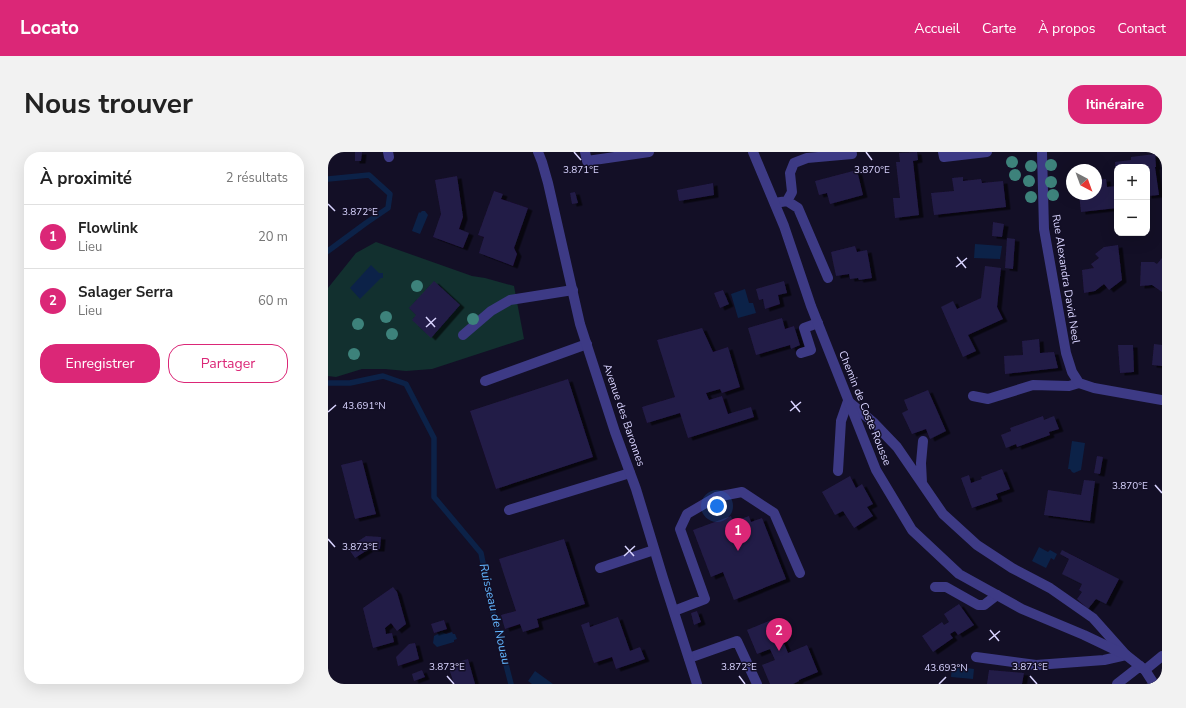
<!DOCTYPE html>
<html lang="fr">
<meta charset="utf-8">
<style>
body{margin:0;font-family:"Nunito Sans",sans-serif;background:#f2f2f2;color:#222}
.controls{position:absolute;right:12px;top:12px;display:grid;overflow:hidden;border-radius:8px;box-shadow:0 4px 16px #0002}
.controls button{width:36px;height:36px;display:grid;place-items:center;padding:0;border:0;border-bottom:1px solid #e0e0e0;background:#fff;color:#222;font:20px sans-serif}
.compass{position:absolute;left:738px;top:12px;width:36px;height:36px;border-radius:50%;background:#fff;box-shadow:0 4px 16px #0002;rotate:139deg}
.you{position:absolute;left:389px;top:354px;width:14px;height:14px;margin:-10px;border:3px solid #fff;border-radius:50%;background:#1a73e8;box-shadow:0 0 0 6px #1a73e833}
.badge{display:grid;place-items:center;width:26px;height:26px;border-radius:50%;background:#db2777;color:#fff;font-size:13px;font-weight:700}
.pin{position:absolute;translate:-50% -33px;filter:drop-shadow(0 1px 2px #0008)}
.pin::after{content:'';position:absolute;top:21px;width:14px;height:12px;background:inherit;clip-path:polygon(0 0,100% 0,50% 100%)}
.list{margin:0;padding:0;list-style:none}
h2{display:flex;justify-content:space-between;align-items:center;height:52px;margin:0;padding:0 16px;font-size:17px}
h2 small{font-size:13px;font-weight:400;color:#767676}
.list li{display:grid;grid-template-columns:26px 1fr auto;gap:12px;align-items:center;box-sizing:border-box;height:64px;padding:0 16px;border-top:1px solid #e0e0e0}
.list b{display:block;font-size:15px;white-space:nowrap}
.list p{margin:0;font-size:13px;white-space:nowrap;color:#767676}
.list em{font-size:13px;font-style:normal;color:#767676}
.actions{display:flex;gap:8px;padding:12px 16px}
.actions a{flex:1;padding:9px 0;border:1px solid #db2777;border-radius:16px;text-align:center;font-size:14px;color:#db2777}
.actions .main{background:#db2777;color:#fff}
.map{position:relative;flex:none;width:834px;height:532px;overflow:hidden;border-radius:16px}
header{display:flex;align-items:center;gap:24px;box-sizing:border-box;height:56px;padding:0 20px;background:#db2777;color:#fff}
header strong{font-size:19px}
nav{display:flex;gap:22px;margin-inline-start:auto;font-size:14px}
.intro{display:flex;align-items:center;justify-content:space-between;box-sizing:border-box;height:96px;padding:0 24px}
h1{margin:0;font-size:28px}
.button{padding:10px 18px;border-radius:16px;background:#db2777;color:#fff;font-size:14px;font-weight:700}
main{display:flex;gap:24px;padding:0 24px}
aside{flex:1;background:#fff;border-radius:16px;box-shadow:0 4px 16px #0002}
.map>svg:first-child{display:block}
.green{fill:#12302f}
.water{fill:#0c2248}
.lines{fill:none;stroke-linecap:round;stroke-linejoin:round}
.stream{stroke:#0c2248;stroke-width:5.5}
.building{fill:#241b47;filter:url(#shadow)}
.lane{stroke:#3d3a85;stroke-width:10}
.street{stroke:#3d3a85;stroke-width:10}
.tree{fill:#3d827b}
.ticks{fill:none;stroke:#d9d4ff;stroke-width:1.5}
.labels{text-anchor:middle;dominant-baseline:central;stroke-width:3;stroke-linejoin:round;paint-order:stroke}
.street-label{font-size:11px;fill:#d9d4ff;stroke:#130f26}
.water-label{font-size:12px;font-style:italic;fill:#62b6ff;stroke:#130f26}
.ticks-label{font-size:10px;text-anchor:middle;fill:#d9d4ff;stroke:#130f26;stroke-width:3;stroke-linejoin:round;paint-order:stroke}
</style>
<header>
<strong>Locato</strong>
<nav><a>Accueil</a><a>Carte</a><a>À propos</a><a>Contact</a></nav>
</header>
<div class="intro"><h1>Nous trouver</h1><a class="button">Itinéraire</a></div>
<main>
<aside>
<h2>À proximité<small>2 résultats</small></h2>
<ul class="list">
<li><span class="badge">1</span><div><b>Flowlink</b><p>Lieu</p></div><em>20 m</em></li>
<li><span class="badge">2</span><div><b>Salager Serra</b><p>Lieu</p></div><em>60 m</em></li>
</ul>
<div class="actions"><a class="main">Enregistrer</a><a>Partager</a></div>
</aside>
<div class="map">
<svg width="834" height="532" viewBox="0 0 834 532">
<defs>
<filter id="shadow"><feDropShadow dx="4.5" dy="2.5" stdDeviation="0" flood-color="#0009"/></filter>
</defs>
<rect width="100%" height="100%" fill="#130f26"/>
<path class="green" d="M48,90L144,124L157,126L186,134L196,187L104,217L78,219L57,217H34L8,225L0,224V136L28,101Z"/>
<path class="water" d="M94,59H97L100,63L92,82L84,79L91,60L92,61Z
M647,92L674,94L672,107L646,106Z
M43,113L51,121H55V126H53L32,147L22,136Z
M417,137L421,151H425L428,161L410,166L403,142Z
M744,289L757,291L753,318L746,321L744,320L742,317H740Z
M711,395L720,400L722,398L729,402L726,408L723,406L718,416L704,409Z
M114,480L118,482L124,480L125,482H127L129,487L126,488V490L109,495L105,491L106,484Z
M624,514L646,517L645,527L623,525Z
M207,519L225,532H204L200,529Z"/>
<g class="lines">
<path class="stream" d="M0,27L41,23L62,42L60,56L38,71L0,99
M0,231H22L55,224L78,232L106,286V345L153,401L167,470L183,532"/>
</g>
<path class="building" d="M27,0H34L33,9H27Z
M589,0L590,8L585,9L591,63L567,66L565,46H572L568,10H572L571,1Z
M827,2L828,15H827L831,43L819,44V15H789V24H788L787,10L803,8V5Z
M529,18L535,43L502,52L499,41L491,43L487,29Z
M129,24L135,65L131,77L141,81L135,96L105,85L113,62L107,28Z
M635,25V29L653,27L654,31L675,29L678,55L606,63L603,41L626,39L624,26Z
M778,27L779,35L789,34V56L753,60L751,42H768V28Z
M385,31L386,43L351,49L349,38Z
M166,39L175,42L173,47L200,56L186,96L189,102L185,114L151,101L156,85L150,83Z
M247,40L250,51L244,52L242,41Z
M665,70L676,72L674,85L664,84Z
M679,86L687,87L685,117L677,116Z
M790,93L794,128L781,138L776,132L767,139L756,141L754,118L766,116L763,112L771,106L767,102L776,95Z
M527,94L529,100L539,98L544,126L531,128L530,126L522,127L521,122L508,124L503,100Z
M834,106V140L824,133L812,134L813,110H826L829,112Z
M657,114L673,116L669,155L675,167L640,183L648,199L635,205L613,155L625,149L629,157L653,146Z
M106,129L132,153L103,186L84,168L88,163L81,156Z
M456,129L459,141L450,143L452,152L437,157L435,147L431,148L428,137Z
M395,138L401,152L392,156L386,141Z
M454,166L457,177L466,174L472,193L463,197L462,193L428,203L420,176Z
M374,176L385,200L400,195L412,235L394,241L392,237L378,241L381,248L394,244L400,262L423,255L426,265L360,286L352,261L319,271L314,255L347,245L329,188Z
M711,187L712,201L726,200L730,216L677,222L676,204L695,203L694,189Z
M826,192L834,193V214L824,213Z
M790,193H805L806,220L792,221Z
M240,227L265,305L168,337L142,259Z
M600,238L618,279L602,287L598,277L584,282L574,261L580,258L576,248Z
M715,264L716,268L726,264L731,277L721,280L722,283L689,295L688,292L678,296L673,283L683,279L682,276Z
M769,304L775,305L772,322L766,321Z
M34,308L48,362L27,367L13,313Z
M674,317L682,337L668,342L670,347L644,356L633,326L641,323L643,331L654,327L653,325Z
M522,324L528,336L534,332L545,352L539,355L545,364L526,376L515,359L507,363L494,340Z
M756,328L767,329L762,369L716,363L720,338L753,343Z
M403,364L405,370L421,364L423,370L434,366L458,427L406,448L395,420L383,425L365,378Z
M38,384L53,385L52,397H41L27,406L20,396Z
M236,387L257,452L209,467L211,475L195,480L192,472L177,477L173,463L188,459L171,407Z
M734,398L791,427L778,452L768,447L760,457L749,447L754,440L751,438L754,432L734,422L741,407L732,402Z
M65,435L69,440L78,472L69,479L63,471L57,476L58,482L64,481L66,490L45,496L35,456Z
M631,452L646,473L630,483L627,479L622,482L625,486L605,500L594,484L614,470L616,473L621,470L616,462Z
M369,459L373,470L366,473L363,461Z
M290,465L302,499L312,495L317,507L288,517L284,505L266,511L253,473L261,470L262,475Z
M446,467L460,501L479,493L490,520L471,528V529L465,532H442L434,513L447,508L442,497L429,502L419,478Z
M116,468L119,477L106,481L103,472Z
M87,491L91,507L70,514L68,505L81,492Z
M140,507L147,532H126L120,513Z
M94,518L97,525L86,529L84,522Z
M661,518L696,521L694,532H659Z"/>
<g class="lines">
<path class="lane" d="M60,0L61,5
M257,0L259,9L321,0
M459,49L464,40L462,21L466,11L479,6L524,2
M447,51L459,49L470,56L500,126
M135,183L163,159L182,148L245,138
M473,201L483,198L476,176L490,171
M157,229L259,192
M645,244L660,247L705,233L741,234L751,231
M510,319L513,269L520,249L545,270L569,295L615,362L649,393L684,416L722,436L765,466L798,503L776,508L708,513L648,505
M594,331L593,311L595,289
M181,358L302,321
M272,416L326,398
M607,435H618L650,453H656L669,443
M346,459L377,447L352,377L359,362L388,345L414,340L446,361L472,421
M361,506L409,489L429,532
M817,518L834,504
M789,532L812,514"/>
<path class="street" d="M210,0L214,10L220,31L252,172L287,280L308,337L335,426L369,532
M425,0L456,74L483,154L548,318L584,378L631,422L694,457L756,483L798,503L817,518L826,532
M615,0L616,5L659,0
M714,0L716,77L738,201L744,220L751,231L766,236L834,248"/>
</g>
<g class="tree">
<circle cx="684" cy="10" r="6"/>
<circle cx="723" cy="13" r="6"/>
<circle cx="703" cy="14" r="6"/>
<circle cx="687" cy="23" r="6"/>
<circle cx="701" cy="29" r="6"/>
<circle cx="723" cy="30" r="6"/>
<circle cx="725" cy="43" r="6"/>
<circle cx="703" cy="45" r="6"/>
<circle cx="89" cy="134" r="6"/>
<circle cx="58" cy="165" r="6"/>
<circle cx="145" cy="167" r="6"/>
<circle cx="30" cy="172" r="6"/>
<circle cx="64" cy="182" r="6"/>
<circle cx="26" cy="202" r="6"/>
</g>
<path class="ticks" d="M246,0L253,8M538,0L544,8M0,52L7,59M629,105L638,116M628,115L639,106M98,165L107,175M98,175L108,166M463,249L472,260M462,259L473,250M0,260L8,253M827,333L834,341M0,387L7,395M297,394L306,404M296,404L307,394M662,478L671,489M661,488L672,479M119,524L126,532M411,524L417,532M702,524L709,532M611,532L618,525"/>
<g class="labels">
<g class="street-label">
<text transform="translate(738 127) rotate(81)">Rue Alexandra David Neel</text>
<text transform="translate(537 256) rotate(68)">Chemin de Coste Rousse</text>
<text transform="translate(296 263) rotate(71)">Avenue des Baronnes</text>
</g>
<g class="water-label">
<text transform="translate(167 462) rotate(77)">Ruisseau de Nouau</text>
</g>
</g>
<g class="ticks-label">
<text x="253" y="21">3.871°E</text>
<text x="544" y="21">3.870°E</text>
<text x="32" y="63">3.872°E</text>
<text x="36" y="257">43.691°N</text>
<text x="802" y="337">3.870°E</text>
<text x="32" y="398">3.873°E</text>
<text x="119" y="518">3.873°E</text>
<text x="411" y="518">3.872°E</text>
<text x="702" y="518">3.871°E</text>
<text x="618" y="519">43.693°N</text>
</g>
</svg>
<div class="controls">
<button>+</button>
<button>−</button>
</div>
<svg class="compass" viewBox="-18 -18 36 36"><path d="M0-13l5 13h-10z" fill="#e53935"/><path d="M0 13l5-13h-10z" fill="#767676"/></svg>
<div class="you"></div>
<div class="pin badge" style="left:410px;top:399px">1</div>
<div class="pin badge" style="left:451px;top:499px">2</div>
</div>
</main>
